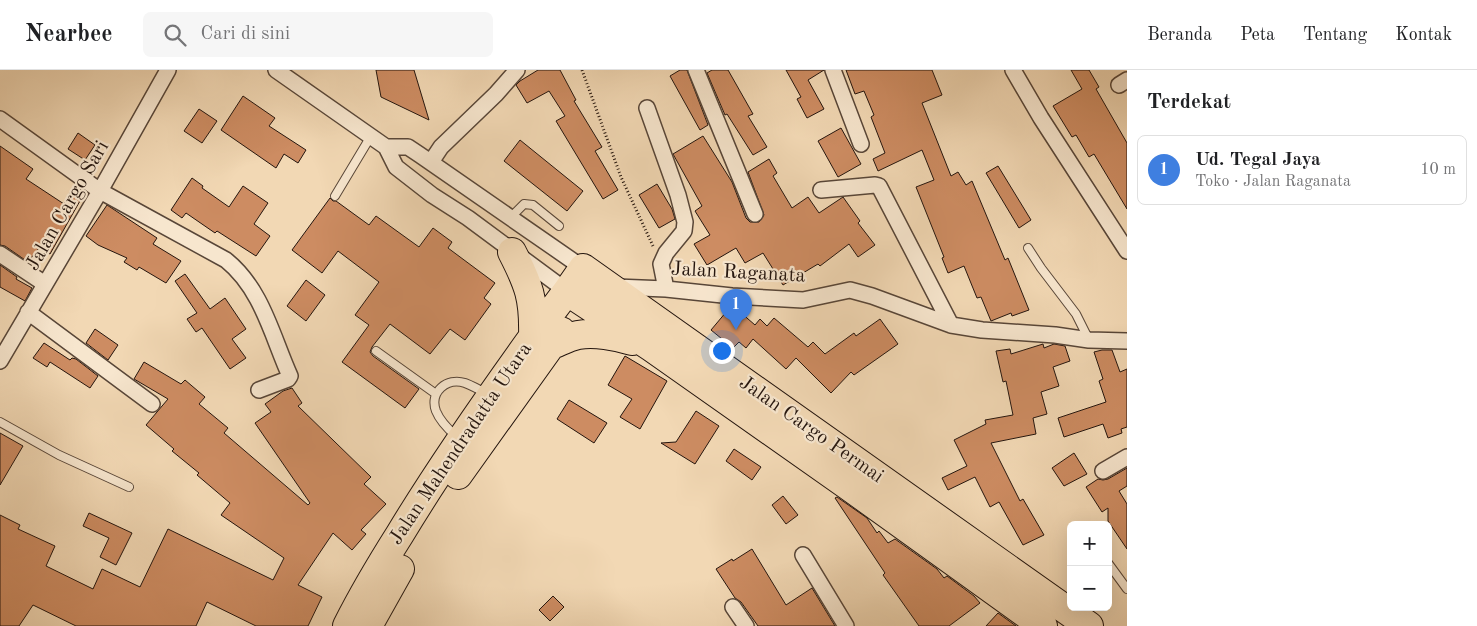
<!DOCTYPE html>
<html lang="id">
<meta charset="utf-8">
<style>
body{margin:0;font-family:"Old Standard TT",serif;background:#f6f6f6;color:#202124}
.controls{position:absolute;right:15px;bottom:15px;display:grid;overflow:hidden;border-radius:8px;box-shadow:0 5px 20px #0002}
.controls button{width:45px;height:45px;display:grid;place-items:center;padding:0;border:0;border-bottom:1px solid #e0e0e0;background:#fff;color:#202124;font:25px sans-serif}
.you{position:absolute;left:721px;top:280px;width:18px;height:18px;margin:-12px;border:4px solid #fff;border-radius:50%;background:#1a73e8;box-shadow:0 0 0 8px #1a73e833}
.badge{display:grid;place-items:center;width:32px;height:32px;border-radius:50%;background:#0b8043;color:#fff;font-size:16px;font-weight:700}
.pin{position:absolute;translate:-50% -41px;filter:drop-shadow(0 1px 2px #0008)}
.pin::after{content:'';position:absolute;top:26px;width:18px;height:15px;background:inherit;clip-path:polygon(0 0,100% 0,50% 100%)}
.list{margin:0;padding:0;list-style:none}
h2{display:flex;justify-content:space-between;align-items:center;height:65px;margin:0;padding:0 20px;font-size:21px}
h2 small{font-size:16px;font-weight:400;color:#757577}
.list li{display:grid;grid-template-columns:32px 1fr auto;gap:15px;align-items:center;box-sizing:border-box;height:70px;margin:0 10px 10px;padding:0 10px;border:1px solid #e0e0e0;border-radius:8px}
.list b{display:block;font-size:19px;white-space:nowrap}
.list p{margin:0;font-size:16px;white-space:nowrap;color:#757577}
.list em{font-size:16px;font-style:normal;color:#757577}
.icon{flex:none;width:28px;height:28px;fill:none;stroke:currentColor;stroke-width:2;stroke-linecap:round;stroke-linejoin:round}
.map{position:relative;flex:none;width:1127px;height:556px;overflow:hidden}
header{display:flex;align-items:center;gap:30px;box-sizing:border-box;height:70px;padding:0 25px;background:#fff;border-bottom:1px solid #e0e0e0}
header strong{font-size:24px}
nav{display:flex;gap:28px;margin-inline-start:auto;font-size:18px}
.search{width:350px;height:45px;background:#f6f6f6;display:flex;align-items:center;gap:12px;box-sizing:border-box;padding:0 18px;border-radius:8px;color:#757577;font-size:19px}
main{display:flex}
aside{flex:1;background:#fff}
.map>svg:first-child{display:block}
.building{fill:#cd8c62;stroke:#24150e}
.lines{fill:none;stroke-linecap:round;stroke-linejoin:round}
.lane-casing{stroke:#584638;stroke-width:10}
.street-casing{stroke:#584638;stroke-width:18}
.highway-casing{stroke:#24150e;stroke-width:30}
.path{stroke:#24150e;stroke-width:3;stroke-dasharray:1 2.5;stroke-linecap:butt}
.lane{stroke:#f7e6ce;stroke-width:8}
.street{stroke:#f7e6ce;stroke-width:15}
.highway{stroke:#f2d8b4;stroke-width:28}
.labels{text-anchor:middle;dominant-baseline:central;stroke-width:4.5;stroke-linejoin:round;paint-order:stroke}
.street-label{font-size:20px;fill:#24150e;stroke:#f7e6ce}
</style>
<header>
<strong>Nearbee</strong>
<div class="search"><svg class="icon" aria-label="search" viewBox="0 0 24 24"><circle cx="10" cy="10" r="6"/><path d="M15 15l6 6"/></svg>Cari di sini</div>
<nav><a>Beranda</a><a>Peta</a><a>Tentang</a><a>Kontak</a></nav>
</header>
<main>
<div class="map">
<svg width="1127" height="556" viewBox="0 0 1127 556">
<rect width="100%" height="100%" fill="#f2d8b4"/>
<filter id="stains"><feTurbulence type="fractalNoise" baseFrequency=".004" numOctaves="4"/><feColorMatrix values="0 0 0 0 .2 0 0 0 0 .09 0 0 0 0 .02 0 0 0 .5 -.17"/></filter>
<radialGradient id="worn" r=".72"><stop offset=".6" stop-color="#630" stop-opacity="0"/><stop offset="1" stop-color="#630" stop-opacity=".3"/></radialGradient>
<path class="building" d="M376,0H414L429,50L381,27Z
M538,0H560L576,30L574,31L602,77L595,81L618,120L603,129L556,51L565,46L549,21L527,33L516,15L520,11Z
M680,0H687L708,55L700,60L670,6Z
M712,0H728L753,44L748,46L767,77L753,85L727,44L725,45L707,3Z
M786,0H824L808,10L824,39L807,48L797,29L801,27Z
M846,0H932L942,25L922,33L951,106L958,102L966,115L972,111L1005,190L1008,188L1029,240L1012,246L1011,243L991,251L981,227L977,228L964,196L948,203L942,188L944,187L916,117L934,110L922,80L878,101L873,89L885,83L871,47L874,45L864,21L855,24Z
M1071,0H1089L1099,17L1096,19L1127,73V139L1094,84L1089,87L1076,65L1072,67L1053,36L1082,19Z
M243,26L275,48L269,56L306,80L298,93L284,84L276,98L221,60Z
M199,39L217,51L202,73L184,61Z
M841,58L861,94L838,107L818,71Z
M78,63L95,75L85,90L68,79Z
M703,66L732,112L746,148L750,152H759L764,145L748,102L769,89L777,103L773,106L792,138L808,127L819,143L843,127L860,151L858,153L875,175L858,187L849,174L820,196L818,194L783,215L763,183L745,193L736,178L707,195L694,174L710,165L695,141L702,136L673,84Z
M520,70L583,121L567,141L504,91Z
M0,76L33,99L26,109L64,134L74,116L85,122L50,184L39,178L28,192L5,176L0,175Z
M998,96L1031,150L1019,158L986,103Z
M192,108L203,116L202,118L229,137L243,116L268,133L254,154L270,166L256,186L217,161L215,163L186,143L182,148L171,140Z
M657,114L672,139L675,149L659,158L639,125Z
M330,128L333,131H336L369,155L376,146L419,177L433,158L452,172L448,178L495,213L484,228L491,234L465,270L450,259L430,284L390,254L372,277L370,282L373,286L419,319L405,338L342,292L369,255L355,245L379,212L338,181L322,203L292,180Z
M107,135L157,168L153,174L181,191L166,213L139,197L137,200L124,192L127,188L98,175L86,166Z
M0,195L17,207L16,209L32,218L25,231L0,217Z
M185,204L210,239L225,228L246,259L232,269L246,288L230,299L202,258L196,262L187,249L197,243L175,211Z
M306,210L325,225L306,251L287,236Z
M732,235L755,255L760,249L767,256L774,248L808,277L813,272L825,284L854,263L856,266L880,249L898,274L854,305L851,302L831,323L796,288L786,299L753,269L746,278L739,272L733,278L711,260Z
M95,259L118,275L108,290L86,273Z
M44,273L70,290L72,288L76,289L98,306L90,318L50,292L47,297L33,288Z
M1043,274L1044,278L1054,274L1065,276L1070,291L1053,297L1059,316L1041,322L1047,344L1033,348L1036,364L991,373L1020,431L1023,429L1044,465L1023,475L999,432L990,437L975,407L948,420L942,408L967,396L954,370L986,354L985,350L1013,345L1006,311L1003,312L996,281L1010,279L1011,284Z
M1102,280H1112L1120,302L1127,299V357L1121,359L1122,363L1108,368L1103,354L1064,367L1058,348L1106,332L1099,311L1103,309L1094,282Z
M625,286L667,311L640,359L620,347L632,329L608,315Z
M144,292L181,314L185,310L205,327L199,334L228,358L224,363L308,435L310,433L255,353L271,342L265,334L283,321L292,318L302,333L298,336L371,407L364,414L386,434L361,460L366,464L352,480L333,463L298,515L322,527L308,556H256L207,532L196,556H76L33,535L19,556H0V445L20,455L18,459L55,476L46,496L93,519L102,499L140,517L168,459L273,510L284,488L221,445L230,433L197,405L199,403L172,381L174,379L146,355L168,329L134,309Z
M569,330L607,353L594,373L557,349Z
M696,341L719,356L695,394L661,373L676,372Z
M0,363L23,376L0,415Z
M734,379L761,397L752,410L726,391Z
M1074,383L1087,404L1064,416L1052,398Z
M1127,398V416L1119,421L1127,434V479L1108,451V438L1102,442L1086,417L1098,409L1103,410L1108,409Z
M783,426L798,445L786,454L772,435Z
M837,427L867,448L877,463L879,461L888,473L895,469L937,499L944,508L947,506L974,526L980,533L949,556H919L883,505L885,503L835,428Z
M89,443L132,463L116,495L100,487L109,468L83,456Z
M752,479L786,535L812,518L835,556H758L741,532L735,528L716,499L732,489L733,491Z
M553,526L564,537L550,551L539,540Z
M998,543L1016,556H986Z"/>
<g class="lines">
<defs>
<path id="lane" d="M335,126L371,66
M511,147L524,134L533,135L559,156
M1028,178L1041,198L1076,244L1089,270
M376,281L436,324
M0,352L59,385L129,417
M456,366C448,359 440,351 436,341C429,322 447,307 465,313C473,316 480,320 487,324
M1108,493L1127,519"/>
<path id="street" d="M276,0L386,77L396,97L432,125L468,148L568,222
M696,0L755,144
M833,0L861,74
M1013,0L1041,48L1127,181
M1119,15L1127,10
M647,38L678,125L685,152L684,161L666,183L661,194L666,219
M0,49L100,121L226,190C262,219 272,266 290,306L288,309L259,320
M386,77H408L420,85L583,198
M431,92L441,77L496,24L517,0
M821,120L875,115L879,116L951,255
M0,184L45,214
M616,217L666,219L732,226L803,230L850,220L872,226L951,255L982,260L1055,265L1089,270L1127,271
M28,242L152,334
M0,291L100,121L168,0
M1103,401L1127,387
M803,485L846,556
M733,537L746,556"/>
<path id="highway" d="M512,182C529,215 534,229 533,266
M568,222L651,277L847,415L1043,556
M549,276C558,273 568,267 578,265C594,262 617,266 632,271
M458,405L561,261
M347,556C363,524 381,494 400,464C441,396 486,332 532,268C549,244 567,223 583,198L1089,556
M368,556L400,499"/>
</defs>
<use href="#lane" class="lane-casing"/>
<use href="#street" class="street-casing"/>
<use href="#highway" class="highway-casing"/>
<path class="path" d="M582,0L621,107L653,176"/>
<use href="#lane" class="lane"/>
<use href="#street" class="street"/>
<use href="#highway" class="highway"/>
</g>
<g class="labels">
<g class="street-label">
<text transform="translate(68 136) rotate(-60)">Jalan Cargo Sari</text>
<text transform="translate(738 203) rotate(3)">Jalan Raganata</text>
<text transform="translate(811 360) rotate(35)">Jalan Cargo Permai</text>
<text transform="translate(461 374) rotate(-56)">Jalan Mahendradatta Utara</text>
</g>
</g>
<rect width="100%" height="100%" filter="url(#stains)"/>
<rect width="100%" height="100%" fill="url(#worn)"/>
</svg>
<div class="controls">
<button>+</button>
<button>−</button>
</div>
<div class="you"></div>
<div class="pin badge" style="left:736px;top:260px;background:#3f7fe0">1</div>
</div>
<aside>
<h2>Terdekat<small></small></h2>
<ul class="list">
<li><span class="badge" style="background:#3f7fe0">1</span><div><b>Ud. Tegal Jaya</b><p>Toko · Jalan Raganata</p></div><em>10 m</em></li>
</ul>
</aside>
</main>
